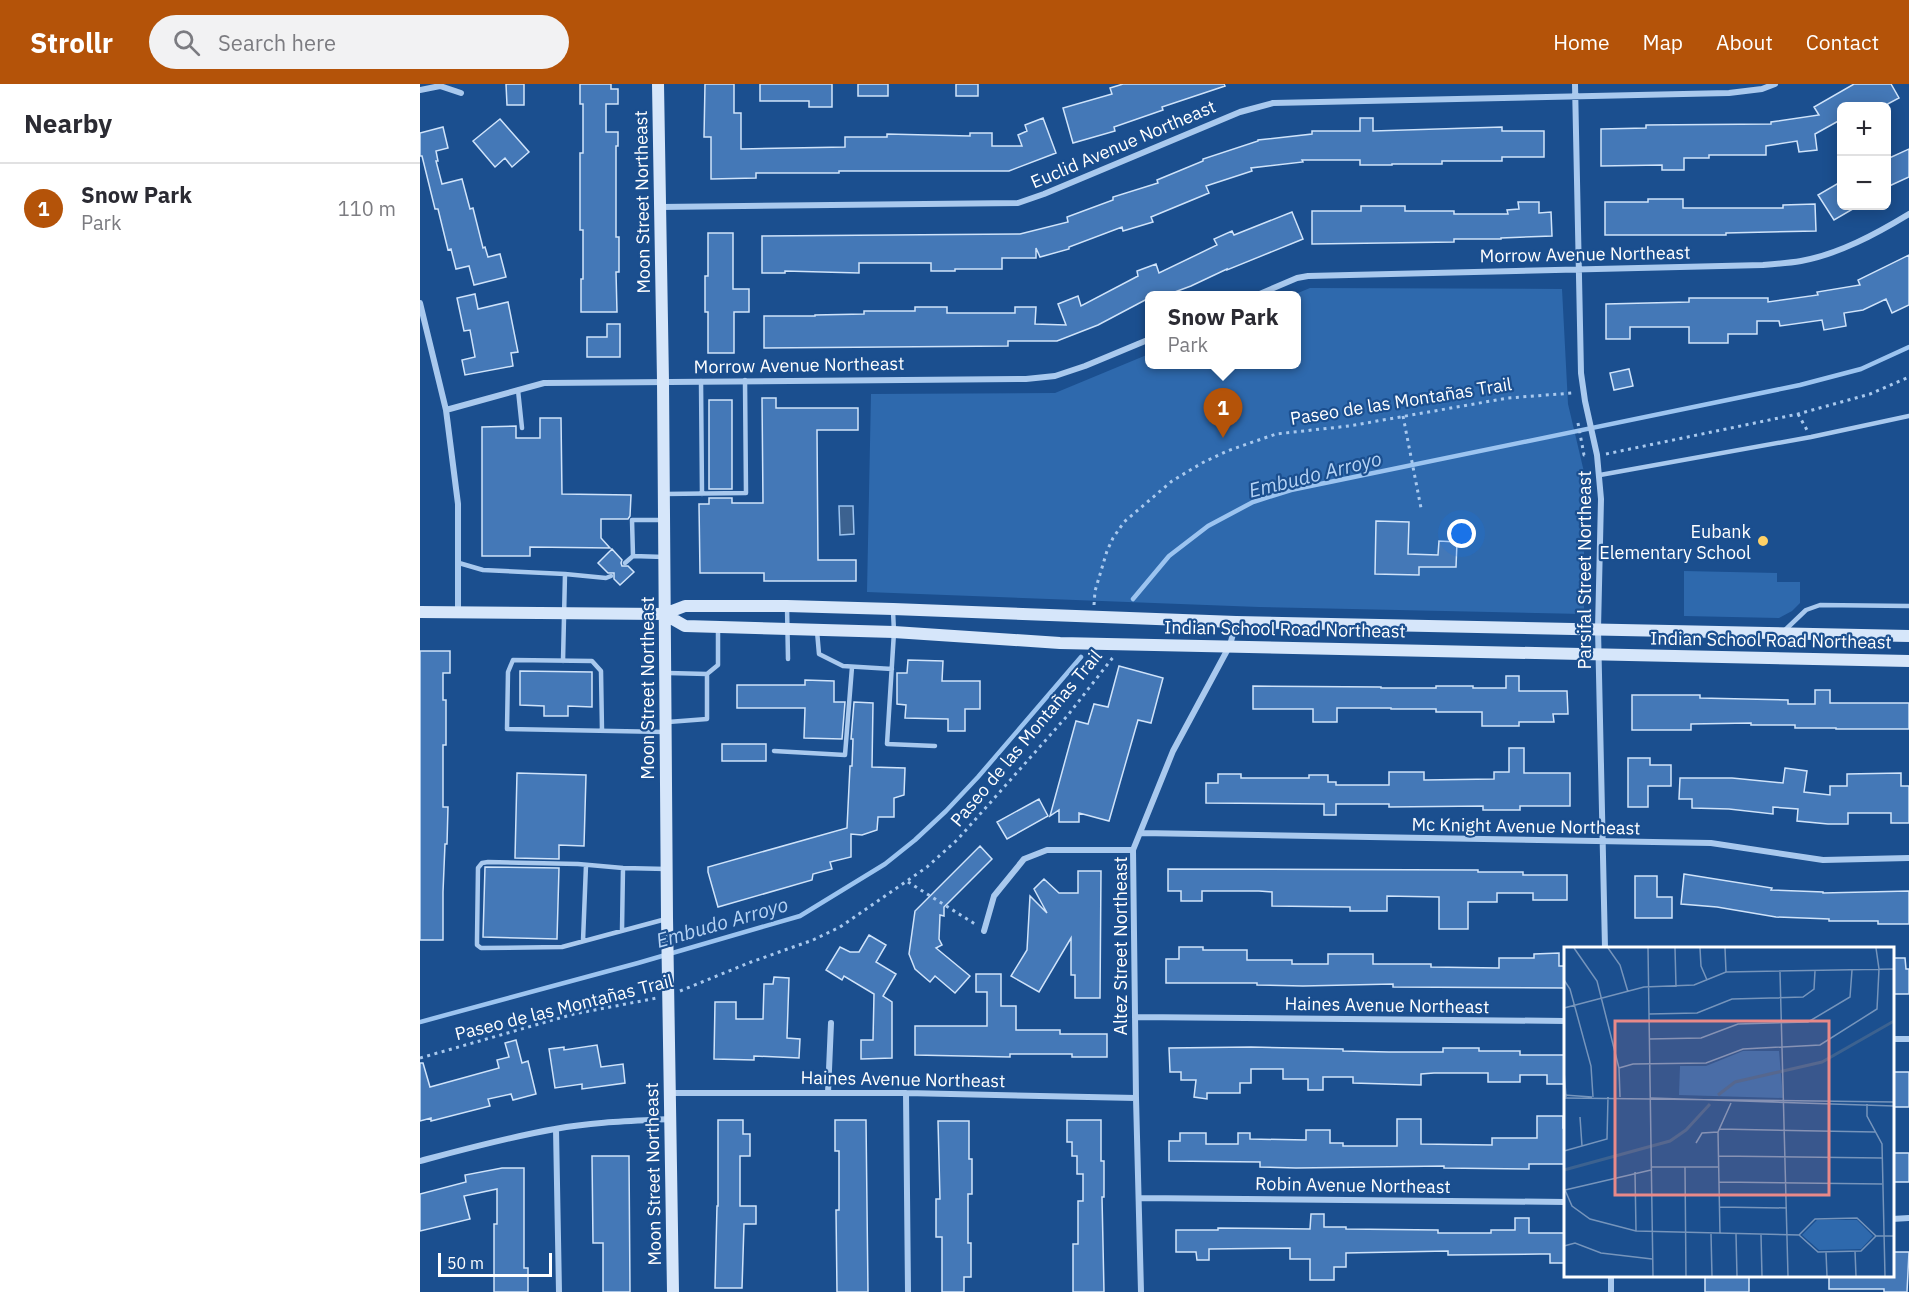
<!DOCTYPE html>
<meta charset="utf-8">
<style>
body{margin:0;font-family:"IBM Plex Sans",sans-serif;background:#f2f2f3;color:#2b2b33}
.controls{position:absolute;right:18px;top:18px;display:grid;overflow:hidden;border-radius:9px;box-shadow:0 3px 15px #0003}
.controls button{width:54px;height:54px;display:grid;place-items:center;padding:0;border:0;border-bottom:2px solid #e1e1e2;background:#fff;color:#2b2b33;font:30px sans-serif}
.scale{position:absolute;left:18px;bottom:15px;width:114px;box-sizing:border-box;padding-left:6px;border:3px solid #fff;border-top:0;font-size:16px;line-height:21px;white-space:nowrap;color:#fff;-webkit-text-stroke:4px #1b4f8f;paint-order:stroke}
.you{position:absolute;left:1042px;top:450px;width:21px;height:21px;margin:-15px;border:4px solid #fff;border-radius:50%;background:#1a73e8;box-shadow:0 0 0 9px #1a73e833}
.badge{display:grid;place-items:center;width:39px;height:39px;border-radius:50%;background:#b45309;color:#fff;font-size:20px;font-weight:700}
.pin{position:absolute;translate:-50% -50px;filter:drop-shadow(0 2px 3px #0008)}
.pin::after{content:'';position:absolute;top:32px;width:21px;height:18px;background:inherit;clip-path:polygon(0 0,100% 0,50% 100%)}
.popup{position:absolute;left:725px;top:207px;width:156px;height:78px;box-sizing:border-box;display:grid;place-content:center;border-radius:9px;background:#fff;filter:drop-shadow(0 2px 4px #0005);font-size:20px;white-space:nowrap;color:#7c7c81}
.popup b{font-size:22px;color:#2b2b33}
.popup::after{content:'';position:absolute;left:50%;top:100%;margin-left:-12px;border:12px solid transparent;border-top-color:#fff}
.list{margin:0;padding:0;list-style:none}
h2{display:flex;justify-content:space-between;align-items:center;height:78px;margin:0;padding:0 24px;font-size:26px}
h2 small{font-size:20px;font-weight:400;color:#7c7c81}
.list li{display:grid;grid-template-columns:39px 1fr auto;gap:18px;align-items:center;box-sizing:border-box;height:90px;padding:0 24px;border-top:2px solid #e1e1e2}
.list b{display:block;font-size:22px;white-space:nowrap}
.list p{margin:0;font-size:20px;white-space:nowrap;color:#7c7c81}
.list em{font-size:20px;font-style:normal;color:#7c7c81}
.icon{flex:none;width:33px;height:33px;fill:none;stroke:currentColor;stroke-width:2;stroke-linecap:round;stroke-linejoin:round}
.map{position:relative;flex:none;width:1489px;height:1208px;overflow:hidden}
header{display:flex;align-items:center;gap:36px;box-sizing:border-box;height:84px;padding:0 30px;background:#b45309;color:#fff}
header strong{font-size:28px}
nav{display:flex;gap:33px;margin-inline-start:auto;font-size:21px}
.search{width:420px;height:54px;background:#f2f2f3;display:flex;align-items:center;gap:15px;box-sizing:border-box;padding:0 21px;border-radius:33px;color:#7c7c81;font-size:22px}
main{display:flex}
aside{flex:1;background:#fff}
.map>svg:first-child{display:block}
.green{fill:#2e69ad}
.water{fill:#3c6290;stroke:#9cc4f0;stroke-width:1.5}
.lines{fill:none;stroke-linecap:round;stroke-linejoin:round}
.stream{stroke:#9cc4f0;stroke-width:4.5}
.building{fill:#4478b7;stroke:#cfe3fa;stroke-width:1.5}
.path{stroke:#a9c9ee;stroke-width:3;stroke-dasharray:3 4.5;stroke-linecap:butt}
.lane{stroke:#a9c9ee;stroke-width:4.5}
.street{stroke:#a9c9ee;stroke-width:6}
.secondary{stroke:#d6e6fa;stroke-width:12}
.poi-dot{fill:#ffd166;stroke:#1b4f8f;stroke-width:2}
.labels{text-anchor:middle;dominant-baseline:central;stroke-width:4.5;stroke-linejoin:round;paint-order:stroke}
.street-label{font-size:18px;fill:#fff;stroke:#1b4f8f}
.poi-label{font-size:18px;fill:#fff;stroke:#1b4f8f;text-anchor:end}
.water-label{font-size:20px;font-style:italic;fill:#b5d3f5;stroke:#1b4f8f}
.inset-river{fill:none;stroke:#3c6290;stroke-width:3}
.inset-road{fill:none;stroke:#7695bc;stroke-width:1.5}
.view{fill:#e88989;fill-opacity:0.15;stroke:#e88989;stroke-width:3}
.inset-edge{fill:none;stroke:#fff;stroke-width:3}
</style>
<header>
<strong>Strollr</strong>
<div class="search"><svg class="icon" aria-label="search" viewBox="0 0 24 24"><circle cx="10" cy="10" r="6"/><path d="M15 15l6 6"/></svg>Search here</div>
<nav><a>Home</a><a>Map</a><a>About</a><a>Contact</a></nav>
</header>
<main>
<aside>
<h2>Nearby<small></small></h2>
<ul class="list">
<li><span class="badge">1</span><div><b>Snow Park</b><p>Park</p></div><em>110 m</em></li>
</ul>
</aside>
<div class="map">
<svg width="1489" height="1208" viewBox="0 0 1489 1208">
<rect width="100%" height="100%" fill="#1b4f8f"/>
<path class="green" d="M890,204L1142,205L1148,320L1164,388V530L839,523L447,508L451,310L635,309L729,270L730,280H876V212L873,211Z
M1264,487L1357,489V498H1380V519L1372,527L1359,534L1264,532Z"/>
<path class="water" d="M419,422H433L434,450L420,451Z"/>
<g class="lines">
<path class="stream" d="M713,515L749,472L788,442L833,418L871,406L1380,301L1441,285L1489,263
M0,938L218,879L380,832L465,780L495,756L526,727L558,693L661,573"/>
</g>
<path class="building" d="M86,0H104V21H87Z
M160,0H191V5H198V20H186V48H198V62H196V153H199V188H196L197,228H161V195H163V146H160V69H163V20H160Z
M285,0H314V29H321V65L425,63V53H467V50L550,52V49H572V62H602L598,51L607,47L605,41L623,34L636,69L589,87H419V89H336V94L291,95V53H284Z
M340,0H412V23H389V17H340Z
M438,0H468V12H438Z
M536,0H558V12H536Z
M703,0H804L805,2L742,23L743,26L694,43L695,47L653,59L643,24L692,10L690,4Z
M1434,0H1471L1479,14L1464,22H1422V35L1395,50L1397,66L1379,68L1377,57L1346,62V71H1289V74H1264V86H1242V81L1181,82V45L1226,44V41L1351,40V38L1399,31L1394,23Z
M940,34H953V47L1082,43V47H1124V73H1082V77H1022V80H972V81H940V76H882L883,78L831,84L832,87L786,102L789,109L731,133L733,138L703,147L702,143L649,163V165L620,173L616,164V174H582V185H535V187H511V179H439V189L365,187V189H342V152L600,150L648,138L647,133L693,116V113L738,99L737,96L783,77V75L838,57V56L892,50V47H940Z
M80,35L109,68L92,83L85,74L75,83L53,57Z
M23,43L28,64L16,67L18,77H16L22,100L42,95L50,125L53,124L63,164L65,163L68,173L80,170L86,193L54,201L49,182L36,185L31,165L28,166L18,125H15L2,72H0V49Z
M1489,65V93L1467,103V75Z
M1422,97V122H1438L1414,136L1398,111Z
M1228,115H1263V124H1363V121L1395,120L1396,147L1306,149V151H1185V118H1228Z
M1098,118H1119V129L1131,128L1132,152L1081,154V155H1034V158L892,160V127H941V122H985V127H1034V130H1088L1087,126L1099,125Z
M872,128L883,155L807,186V185L771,202L744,212H729V214L678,241L637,257H588V262L344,264V232H395V231L444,230V227H495V223H527V229H595V223H616L615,240L646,241L638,220L658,212L661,222L718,192L717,187L736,180L739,189L797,161L794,155L812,147L814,151Z
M288,149H313V205H329V228H314V269H288V228H285V192H288Z
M1489,171V221L1472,229L1466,215L1443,226L1424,229L1426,242L1404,246L1402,236L1360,242L1359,237H1337V250H1308V259H1269V243H1210V255H1186V220L1269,218V214H1348V218L1398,211L1397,208L1440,201L1438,196Z
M55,210L58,225L88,218L98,268L91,269L93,282L45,291L42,276L55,273L50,246L44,247L37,214Z
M187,240H200V273H167V253H187Z
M1209,285L1213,302L1194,306L1190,289Z
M342,314H356V324H438V346H397L398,476H436V497H344V489H280L279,420H289V414H312V419H343Z
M289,316H312V405H289Z
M120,334H141L142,410L211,411L210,432L208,435H181V454L190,464L110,463V472H62V343L96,342V354H120Z
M956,437L989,438L988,470L1018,471L1019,457L1037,458L1036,483H999V491L955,490Z
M192,465L202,476L201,479L202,482H208L214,488L200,501L194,495V489H188L178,479Z
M0,567H30V589H23V616H26V661H23V723H28L27,760H25L23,808V856H0Z
M488,576L523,577L522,597H560V625H545V647H528V635L485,634L486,621L477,620V589H487Z
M699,582L743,594L731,639L718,636L689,737L659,729V738H639V726L630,732L656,637L668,640L674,620L688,623Z
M100,587L172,588V623L148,622V632H124V622L100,621Z
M1086,592H1099V607H1147L1148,630H1133L1134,638H1099V642H1062V628H1016V625H971V624H917V638H893V625H833V602L961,603V604H1016V602H1053V604H1086Z
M385,596L414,597V618H425L422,655L384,654L385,624H317V601H385Z
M1395,606H1410V619H1489V645H1416V644H1375V641H1331V639L1271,640V646H1212V611H1280V614L1368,616V620H1395Z
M434,618L453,619L452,683L485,684L484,711L474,714V733H458L457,746L442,751L431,750V773L410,778L412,785L393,790L392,796L298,823L288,788V783L427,744L430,682H432L433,655H431Z
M302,660H346V677H302Z
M1089,664H1104V689H1150V722H1100V726H1063V722L969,723V720H916V731H904V720L786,719V699H798V690H821V694H889V691H908V698H916V701H969V688H1004V696L1074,695V688H1089Z
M1208,674H1230V681H1251V702H1228V723H1208Z
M1365,684L1387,687L1384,708L1410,711V702H1427V690L1481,689V702H1489V739H1471V729H1428V740H1408L1377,737L1378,725L1353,723V730L1309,725L1272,724V715H1259L1260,694H1312L1363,699Z
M97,689L166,691L164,762L139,761V775L95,774Z
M619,715L628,732L587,755L577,738Z
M560,762L572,775L524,823V832L520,831L519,855L522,861L516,864L550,892L535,909L515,892L510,898L495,885L489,870L495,827Z
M65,783L139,784L137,855L63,853Z
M748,785L1058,786V788H1103V791H1147V816H1113V809H1077V818H1048V845H1019V813L967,812V827H930V823L852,822V808L839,807H782V817H761V807H748Z
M658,787H681L680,914H655V891H651V854L619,908L591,892L607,866L610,812L627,829L614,805L624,795L639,809H658Z
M1264,790L1352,804L1351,806L1403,808V809L1489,807V840H1458V837H1409V835L1356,833L1297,823L1261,820Z
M1215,792H1237V813H1252V834H1215Z
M449,851L466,861L456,878L476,890L463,912L472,918V974L441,975V956H453L454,910L424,892L422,896L406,886L420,863L430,868H439Z
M759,863H783V866H827V876H872V880H908V870H953V880H1011V883L1079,884V874H1114V870L1139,869V882H1146V904L973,903V900L883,902L837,901V899H746V875H759Z
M1473,874H1485L1486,885H1489V910H1473Z
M556,890H581V922H596V946H640V950H687V973H652V970H590V973L495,971V942H567V908H556Z
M354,893L369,894L367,954L380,955L379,974L334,972V976L294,975L295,918H316V935H343L344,900H353Z
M96,956L102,979L108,977L116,1010L93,1016L91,1010L68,1015L70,1022L11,1037V1034L0,1037V979H3L10,1003L79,984L77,976L89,973L85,959Z
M177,961L181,983L203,980L205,999L162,1005V1000L135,1004L129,965L144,963V966Z
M831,963L923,965V967L969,968H1023V964H1059V967H1100V971H1146V1000H1127V991H1100V998H1068V989H1014L1001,990V1001L933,999V993H903V1006H888V995H863V985H831V999H820V1009H787V1015L774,1013L776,996H761V988H750L749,964Z
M1473,988H1489V1023H1473Z
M1117,1032H1143V1044H1146V1080H1109V1085L1024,1084V1082L876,1084L840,1083V1078L749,1077V1057H760V1049H786V1060H818V1049H830V1055L886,1056V1046H910V1059H923V1062H977V1035H1001V1060L1072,1061V1054H1117Z
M298,1036H323V1050H330V1072H320V1122H336V1140H324L322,1204H295L297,1122H298Z
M415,1036H446L448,1208H417L416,1126H419V1067H415Z
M647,1036H681V1077H684V1113H682L684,1208H653V1160H658V1117H663V1090H657V1072H652V1058H647Z
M518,1037H549V1075H552V1110H548V1159H551V1193H544V1208H522V1153H516V1115H520Z
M1473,1069H1489V1098H1473Z
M172,1072H209L210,1208H183V1159H173Z
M82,1084H104V1184H108V1208H74V1140H77V1105L44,1112L50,1135L0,1147V1110L46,1098L45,1091Z
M891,1130H904V1143H926V1145L1018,1146V1149H1071V1146H1095V1134H1109V1149H1146V1179H1130V1170H1120L1028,1171V1167L926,1169V1183H914V1196H890V1175H870V1164L789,1165V1176H777L776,1168H756V1146H798V1144L890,1145Z
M1473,1168H1489L1487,1208H1464V1205H1409V1191H1473Z
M1329,1191V1208H1285V1193Z"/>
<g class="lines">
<path class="path" d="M1378,330L1387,346
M983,332L1001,424
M1158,339L1164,371H1167
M1186,370L1378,330L1450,310L1489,293
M674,521L675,507L687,467L693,454L704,438L752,397L782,379L807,367L856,350L929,342L1088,314L1152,309V312
M488,798L555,840
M260,907L331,878L393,856L420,843L507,783L538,755L648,631L694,572
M0,974L154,930L237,914"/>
<path class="lane" d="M281,297L282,410
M98,306L102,344
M1180,391L1391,353L1489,332
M244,410L326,409L325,296
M244,436H212L213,472L244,473
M39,479L63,486L145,490L186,494L191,492
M205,479L213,472
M367,522L368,575
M473,527L474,548L467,660L515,662
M397,547L399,570L423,582L472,585
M1363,548L1386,526L1400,521L1489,522
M143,577L145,490
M248,589L287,590
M248,638L287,635V590L298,581V544
M182,647L181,587L172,577L93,576L88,588L87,645L245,648
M354,667L425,671L432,583
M246,835L142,863L61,864L57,861V856L58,784L62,779L68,778L158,780L203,784L247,785
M202,846L203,784
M163,857L166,781"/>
<path class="street" d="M1155,0L1161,289L1165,317L1177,371L1181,415L1178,545L1185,864
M0,6L20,2L41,9
M240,123L598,119L624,110L820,28L853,19L1309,9L1342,5L1355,0
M835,212L877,194L888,192L1343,181C1356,180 1369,179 1381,177C1419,170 1456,150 1489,130
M0,219L26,326L38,420V528
M26,326L124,299L606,295L635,292L665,282L730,255
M721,749L1291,759L1403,776L1489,774
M564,847L574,812L604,775L627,766H713
M715,933L1146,937
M1472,955H1489
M250,1009H486L716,1014
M408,1009L411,939
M486,1009L488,1208
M136,1045L139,1208
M0,1077C45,1065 89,1053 135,1045C173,1038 212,1037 250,1035
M719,1114L1146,1118
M1472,1135L1489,1134
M1191,1192V1208
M721,1208L716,1014L713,766L753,667L810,561L816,539"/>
<path class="secondary" d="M238,0L243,297L247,834L253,1208
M0,528L244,530L265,522H367L473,525L816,538L1489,552
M244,530L265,542L474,548L640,559L1489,577"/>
</g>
<circle class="poi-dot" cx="1343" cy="457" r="6"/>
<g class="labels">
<g class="street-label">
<text transform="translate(703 60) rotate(-23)">Euclid Avenue Northeast</text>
<text transform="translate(222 118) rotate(-91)">Moon Street Northeast</text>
<text transform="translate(1165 170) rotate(-1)">Morrow Avenue Northeast</text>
<text transform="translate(379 281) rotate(-1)">Morrow Avenue Northeast</text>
<text transform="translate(981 317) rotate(-9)">Paseo de las Montañas Trail</text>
<text transform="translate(1164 486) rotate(-90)">Parsifal Street Northeast</text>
<text transform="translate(865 545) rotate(1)">Indian School Road Northeast</text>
<text transform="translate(1351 556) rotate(1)">Indian School Road Northeast</text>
<text transform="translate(227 604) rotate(-90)">Moon Street Northeast</text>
<text transform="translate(606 654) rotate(-50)">Paseo de las Montañas Trail</text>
<text transform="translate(1106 742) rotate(1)">Mc Knight Avenue Northeast</text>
<text transform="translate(700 862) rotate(-90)">Altez Street Northeast</text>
<text transform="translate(967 921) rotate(1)">Haines Avenue Northeast</text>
<text transform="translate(144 923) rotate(-14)">Paseo de las Montañas Trail</text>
<text transform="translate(483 995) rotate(1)">Haines Avenue Northeast</text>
<text transform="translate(233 1090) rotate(-91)">Moon Street Northeast</text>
<text transform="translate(933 1101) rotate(1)">Robin Avenue Northeast</text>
</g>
<g class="poi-label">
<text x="1331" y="447">Eubank<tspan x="1331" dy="21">Elementary School</tspan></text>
</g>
<g class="water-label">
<text transform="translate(895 390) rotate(-14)">Embudo Arroyo</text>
<text transform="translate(302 838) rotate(-16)">Embudo Arroyo</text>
</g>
</g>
<g transform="translate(1144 863)">
<rect width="330" height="330" fill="#1b4f8f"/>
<path d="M179,104H215L219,151L115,148L116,119H142ZM253,273H293L309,289L297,302L255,303L238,288Z" fill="#2e69ad"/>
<path class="inset-river" d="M154,148L171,135L258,115L330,74M0,223L106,194L122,183L146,157"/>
<path class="inset-road" d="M10,1L33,34L55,121L56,150M44,1L56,18L64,45M84,1L89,329M111,1L112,40M136,1L137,19L143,33M161,1L162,25M216,25L224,329M0,33L6,42L27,119L29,150M0,61L80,40L130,38L162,25L330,22M85,67L133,66L168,52L239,50L250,42L251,24M85,92L137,91L174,77L244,75L286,50L288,23M55,121L69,117L142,116L179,102L256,98L313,62L315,22L312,1M0,124L2,150M0,148L28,150M0,151L330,155M87,151L330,159M303,157V169L318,197L321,329M16,170L18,199M155,182L311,185M132,196L138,186L154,185M0,204L43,192L44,150M154,209L318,211M87,220H154M121,220L122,329M71,225L72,284M155,235L318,237M1,243L8,259L26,272L72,284L235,288L254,305L297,304L312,289H330M1,243L87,223M155,260L223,261M147,287L148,329M156,287L154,185L167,156M172,287L173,329M197,288L198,329M235,288L251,272L293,271L312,289M0,299L11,296L37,306L88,312M291,304L292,329M262,305L263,329"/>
<path class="view" d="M51,74H265V248H51Z"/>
<rect width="330" height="330" class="inset-edge"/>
</g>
</svg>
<div class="controls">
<button>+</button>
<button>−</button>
</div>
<div class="scale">50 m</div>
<div class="you"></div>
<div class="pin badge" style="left:803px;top:354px">1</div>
<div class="popup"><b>Snow Park</b>Park</div>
</div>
</main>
